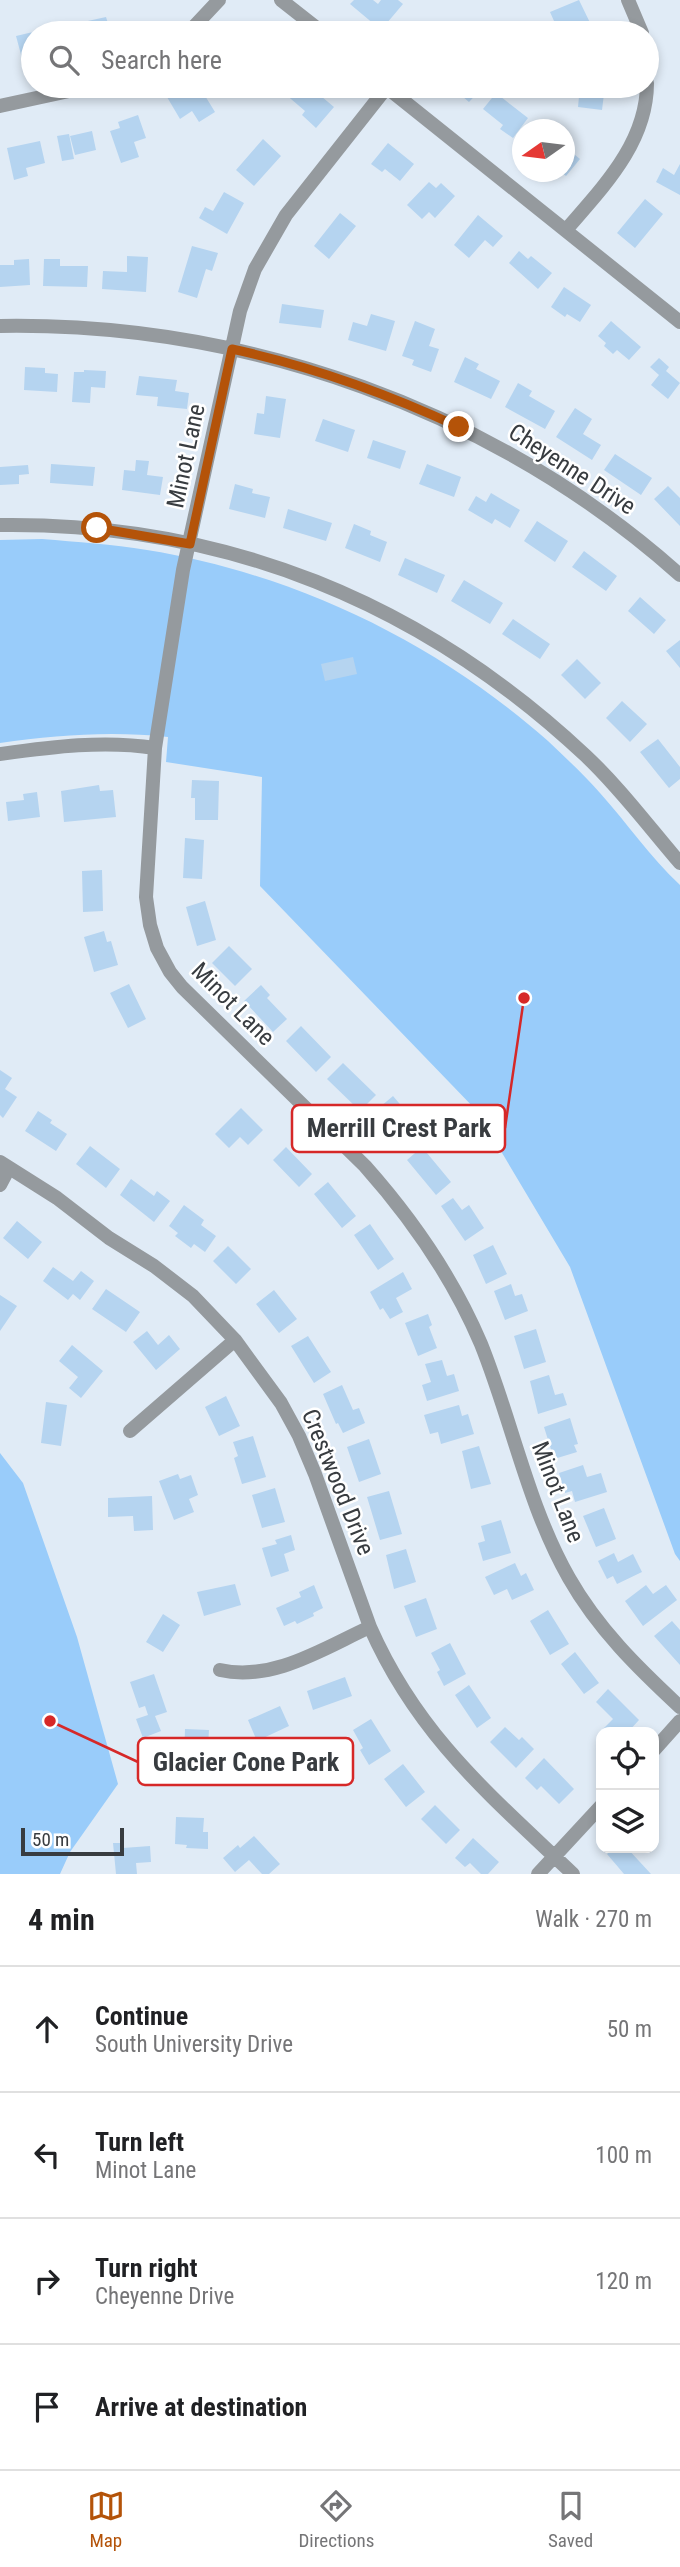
<!DOCTYPE html>
<meta charset="utf-8">
<style>
body{margin:0;font-family:"Roboto Condensed",sans-serif;background:#f6f6f6;color:#202124}
.controls{position:absolute;right:21px;bottom:21px;display:grid;overflow:hidden;border-radius:14px;box-shadow:0 4px 10px #0003}
.controls button{width:63px;height:63px;display:grid;place-items:center;padding:0;border:0;border-bottom:2px solid #e0e0e0;background:#fff;color:#202124;font:35px sans-serif}
.compass{position:absolute;left:512px;top:119px;width:63px;height:63px;border-radius:50%;background:#fff;box-shadow:0 4px 10px #0003;rotate:256deg}
.scale{position:absolute;left:21px;bottom:18px;width:103px;box-sizing:border-box;padding-left:7px;border:4px solid #383c40;border-top:0;font-size:19px;line-height:24px;white-space:nowrap;color:#383c40;-webkit-text-stroke:5px #fff;paint-order:stroke}
.stop{position:absolute;width:21px;height:21px;margin:-16px;border:5px solid #b45309;border-radius:50%;background:#fff}
.stop.end{background:#b45309;border-color:#fff;box-shadow:0 2px 7px #0008}
.list{margin:0;padding:0;list-style:none}
h2{display:flex;justify-content:space-between;align-items:center;height:91px;margin:0;padding:0 28px;font-size:30px}
h2 small{font-size:23px;font-weight:400;color:#757577}
.list li{display:grid;grid-template-columns:46px 1fr auto;gap:21px;align-items:center;box-sizing:border-box;height:126px;padding:0 28px;border-top:2px solid #e0e0e0}
.list b{display:block;font-size:26px;white-space:nowrap}
.list p{margin:0;font-size:23px;white-space:nowrap;color:#757577}
.list em{font-size:23px;font-style:normal;color:#757577}
.icon{flex:none;width:38px;height:38px;fill:none;stroke:currentColor;stroke-width:2;stroke-linecap:round;stroke-linejoin:round}
.map{position:relative;flex:none;width:680px;height:1874px;overflow:hidden}
.search{position:absolute;background:#fff;box-shadow:0 4px 10px #0003;left:21px;right:21px;top:21px;height:77px;display:flex;align-items:center;gap:18px;box-sizing:border-box;padding:0 24px;border-radius:38px;color:#757577;font-size:26px}
.sheet{height:595px;background:#fff}
nav{display:flex;justify-content:space-around;align-items:center;box-sizing:border-box;height:98px;border-top:2px solid #e0e0e0;background:#fff;font-size:19px;color:#757577}
nav a{display:grid;justify-items:center;gap:4px}
nav .on{color:#b45309}
.map>svg:first-child{display:block}
.green{fill:#99ccfa}
.building{fill:#b5d4f0}
.lines{fill:none;stroke-linecap:round;stroke-linejoin:round}
.street{stroke:#959a9e;stroke-width:14}
.route{stroke:#b45309;stroke-width:9}
.labels{text-anchor:middle;dominant-baseline:central;stroke-width:5;stroke-linejoin:round;paint-order:stroke}
.street-label{font-size:24px;fill:#383c40;stroke:#fff}
.leader{fill:none;stroke:#d62828;stroke-width:2.5}
.callout-dot{fill:#d62828;stroke:#fff;stroke-width:2.5}
.callout{fill:#fff;stroke:#d62828;stroke-width:2.5}
.callout-label{font-size:26px;text-anchor:middle;font-weight:bold;fill:#383c40}
</style>
<div class="map">
<svg width="680" height="1874" viewBox="0 0 680 1874">
<rect width="100%" height="100%" fill="#e0ebf6"/>
<path class="green" d="M42,539C77,542 112,544 147,550C295,574 436,642 548,741C566,758 584,775 600,793C627,823 650,857 680,885V1561L675,1554L570,1267L477,1111L260,886L262,777L166,762L168,737C111,731 57,735 0,743V540Z
M0,1453L23,1483L77,1637L118,1784L70,1852L60,1874H0Z"/>
<path class="building" d="M354,0H373L378,4L381,0H398L403,4L381,30L350,4Z
M579,0L595,33H575L571,24L558,30L550,12Z
M106,17L111,33H76L74,24Z
M407,22L419,33H397Z
M33,32V60L23,62L16,36Z
M186,86L187,89L199,86L215,112L199,122L192,111L180,119L167,97Z
M291,86H309L334,107L316,128L302,115L305,111L284,93Z
M450,86H484L469,102Z
M580,86H605L602,110L578,107Z
M496,93L528,118L513,138L500,129L503,125L483,109Z
M138,115L146,138L134,142L139,157L121,163L110,131L120,128L118,122Z
M92,131L96,150L75,155L70,136Z
M69,134L74,159L62,161L57,136Z
M263,139L281,156L254,186L236,170Z
M40,141L45,163L26,168L28,176L14,180L7,148Z
M388,143L414,164L400,181L385,169L382,172L371,164Z
M564,146L580,159L566,176L561,172H564Z
M680,164V195L656,182L663,168L674,175Z
M429,182L436,188L441,183L455,196L435,218L429,212L422,219L407,205Z
M224,192L244,203L227,234L199,218L205,207L213,211Z
M645,199L663,214L635,248L617,233Z
M340,213L356,226L329,259L314,246Z
M478,215L503,236L493,247L485,240L469,258L454,245Z
M192,246L218,253L212,271L206,269L197,298L178,292Z
M519,251L528,259L531,256L552,273L538,289L509,263Z
M127,256L148,257L146,292L102,289L103,271L127,272Z
M29,259L30,285L0,287V265H14V260Z
M44,259H60V266H88L87,287L43,286Z
M564,287L591,305L580,322L567,314L565,317L551,307Z
M282,304L324,310L321,328L279,323Z
M371,314L395,321L386,351L348,340L353,322L367,326Z
M415,321L435,329L429,346L439,349L431,372L412,365L414,360L402,356Z
M611,321L641,347L629,360L617,350L613,354L604,346L606,343L598,336Z
M465,357L479,364L476,369L500,381L491,399L454,382Z
M659,358L669,367L666,371L680,383L668,399L651,385L659,375L650,367Z
M25,367L45,368V373L58,374L57,392L24,390Z
M84,370L106,371L105,388L91,387L90,403L72,402L74,372H84Z
M139,376L177,380L175,391L189,393L187,409L157,406L158,397L136,395Z
M518,383L532,391L529,396L555,411L545,429L505,407Z
M266,396L286,399L280,438L254,434L257,413L264,414Z
M575,408L592,419L583,434L601,445L592,460L556,437Z
M323,419L355,430L348,452L315,441Z
M373,440L406,451L400,469L367,458Z
M615,454L652,478L641,495L604,470Z
M136,460L149,461L147,475L163,477L160,495L122,490L124,470L135,471Z
M51,464L95,467L93,486L50,483Z
M427,464L461,477L454,497L419,484Z
M28,465L29,474L19,475V484L0,485V467Z
M235,484L253,489L252,493L270,497L265,518L229,509Z
M668,486L680,498V526L654,499Z
M491,493L520,510L510,528L495,519L492,524L468,510L476,496L486,502Z
M288,509L332,523L326,541L283,528Z
M537,521L568,541L555,562L524,541Z
M354,524L371,531L370,535L387,542L380,562L345,548Z
M584,551L617,576L606,591L572,567Z
M405,558L445,575L437,593L398,575Z
M464,580L503,603L490,624L451,601Z
M640,597L666,620L654,634L628,611Z
M513,619L550,644L540,659L502,634Z
M680,640V668L666,651Z
M353,657L357,674L325,681L321,664Z
M577,659L601,683L585,699L561,675Z
M622,701L647,724L630,742L606,718Z
M658,739L680,767V779L669,788L640,752Z
M192,780L219,781L218,820H195V798H191Z
M99,785L100,791L113,790L116,817L64,822L61,791Z
M37,792L40,817L8,821L6,802L24,800L23,794Z
M185,838L204,840L202,879L183,878Z
M102,870L103,911L83,912L82,871Z
M205,901L216,940L197,946L186,907Z
M104,931L107,942L111,941L118,965L94,972L84,937Z
M229,946L252,969L235,986L212,963Z
M129,984L146,1019L128,1028L110,993Z
M261,985L270,995L267,998L287,1019L273,1032L244,1001Z
M301,1026L331,1057L316,1072L286,1041Z
M343,1063L376,1095L360,1111L327,1079Z
M0,1070L12,1078L5,1089L17,1097L3,1118L0,1115Z
M393,1096L422,1130L407,1142L393,1125L381,1135L367,1118Z
M241,1108L263,1130L248,1145L240,1137L229,1148L215,1134Z
M38,1111L52,1120L50,1123L67,1134L56,1151L25,1131Z
M90,1146L120,1169L106,1188L76,1164Z
M286,1147L312,1174L299,1187L273,1160Z
M422,1147L451,1182L436,1195L407,1160Z
M131,1179L154,1196L157,1191L170,1201L154,1222L120,1195Z
M328,1182L356,1216L342,1228L314,1194Z
M453,1198L462,1210L469,1205L484,1228L465,1241L441,1206Z
M184,1205L204,1220L201,1225L216,1236L205,1252L194,1244L191,1248L175,1236L178,1233L169,1226Z
M17,1221L42,1242L28,1259L3,1238Z
M370,1224L394,1259L378,1270L354,1235Z
M493,1245L507,1274L486,1284L473,1255Z
M228,1246L251,1269L236,1284L213,1261Z
M53,1267L73,1281L81,1271L94,1281L80,1300L73,1294L68,1300L43,1281Z
M403,1272L412,1289L396,1298L403,1312L390,1319L383,1308L380,1310L370,1292Z
M511,1284L515,1296L522,1294L528,1311L505,1320L494,1291Z
M106,1289L140,1312L126,1332L92,1309Z
M274,1290L297,1319L279,1333L256,1304Z
M0,1295L17,1306L0,1331Z
M428,1314L432,1325L429,1327L437,1348L418,1356L405,1323Z
M536,1329L546,1362L524,1369L514,1336Z
M147,1331L158,1345L169,1335L180,1349L156,1370L133,1342Z
M308,1336L331,1372L314,1383L291,1346Z
M72,1345L103,1371L81,1398L69,1388L78,1377L59,1361Z
M442,1360L447,1376L454,1374L459,1391L427,1401L422,1385L431,1382L425,1364Z
M549,1375L555,1395L563,1393L567,1405L538,1414L530,1381Z
M342,1385L353,1410L359,1408L365,1423L343,1433L338,1423L336,1424L323,1394Z
M226,1396L240,1426L219,1436L205,1407Z
M46,1402L67,1405L61,1446L41,1443Z
M459,1405L462,1416L468,1414L474,1434L441,1444L438,1432L430,1434L424,1415Z
M570,1418L578,1444L574,1445L577,1452L554,1459L544,1427Z
M253,1436L266,1477L242,1484L234,1458L238,1456L233,1442Z
M369,1439L381,1474L359,1482L347,1447Z
M479,1446L491,1484L471,1489L462,1451Z
M583,1465L587,1477L601,1473L607,1492L575,1502L572,1491L565,1493L559,1473Z
M178,1474L180,1479L191,1475L198,1495L189,1499L194,1512L174,1520L159,1481Z
M275,1488L285,1522L262,1528L252,1495Z
M389,1491L402,1534L380,1540L367,1497Z
M152,1496L153,1530L134,1531L133,1516L108,1517V1498Z
M604,1508L616,1539L596,1547L583,1516Z
M501,1520L511,1553L483,1561L478,1543L485,1541L481,1526Z
M291,1535L295,1550L284,1554L289,1571L271,1577L262,1548L277,1544L275,1540Z
M406,1549L416,1582L394,1589L386,1555Z
M614,1553L618,1562L633,1554L642,1572L617,1584L613,1576L607,1579L598,1561Z
M515,1563L521,1576L526,1573L534,1590L512,1600L507,1589L494,1595L485,1577Z
M235,1584L241,1605L204,1616L197,1592Z
M314,1585L323,1608L313,1613L314,1616L297,1624L295,1621L284,1626L276,1608L301,1597L299,1592Z
M646,1585L653,1594L666,1585L677,1600L643,1626L625,1601Z
M426,1598L437,1629L416,1637L404,1606Z
M548,1610L569,1644L550,1655L530,1621Z
M163,1614L180,1625L163,1652L146,1642Z
M672,1621L680,1630V1665L654,1636Z
M450,1643L466,1674L444,1686L437,1672L440,1670L431,1653Z
M575,1652L599,1683L584,1694L561,1664Z
M154,1674L167,1712L155,1716L161,1731L143,1738L136,1719L148,1715L145,1706L139,1708L130,1682Z
M345,1677L352,1696L313,1710L307,1691Z
M469,1685L491,1718L477,1728L455,1695Z
M608,1689L639,1720L628,1732H600L613,1719L596,1702Z
M280,1706L289,1726L257,1741L248,1720Z
M371,1719L391,1751L369,1765L360,1750L363,1748L353,1730Z
M505,1727L519,1740L522,1737L534,1749L516,1768L490,1742Z
M185,1729L209,1730L208,1746H220V1763L184,1762Z
M544,1758L574,1789L559,1804L541,1786L537,1790L525,1778Z
M403,1764L425,1792L406,1807L384,1779Z
M435,1805L460,1830L446,1844L421,1819Z
M176,1817L204,1818L203,1832H208V1849L186,1848L187,1845L175,1844Z
M254,1836L280,1864L269,1874H262L249,1860L235,1872L223,1858L238,1845L240,1848Z
M473,1838L499,1862L488,1874H481L470,1863L465,1867L455,1858Z
M113,1843H122L123,1848L150,1846L151,1862L136,1863L137,1874H116Z
M614,1848H627L651,1874H624L607,1854Z"/>
<g class="lines">
<path class="street" d="M281,0L323,33
M628,0L642,33
M188,33L219,0
M385,86L680,322
M387,87L286,215L255,269L240,311L183,570L155,748L146,897L150,925L157,948L170,972L182,987L365,1166C413,1220 453,1278 481,1344C512,1421 528,1506 569,1578C598,1629 638,1668 680,1707
M0,106L92,86
M566,230C603,187 647,143 647,83
M0,326C247,322 495,410 680,575
M0,525C225,522 422,602 586,756C620,788 649,827 680,863
M0,754C52,747 103,740 155,748
M0,1162L57,1198L109,1238L154,1266L193,1296L235,1340L281,1403L299,1436L315,1474L370,1627C418,1736 490,1795 573,1874
M0,1185L9,1168
M130,1431L235,1340
M220,1670C273,1682 324,1648 370,1627
M654,1750L680,1721
M538,1874L601,1806"/>
</g>
<g class="lines">
<path class="route" d="M97,528L190,544L232,349C311,366 386,393 459,427"/>
</g>
<g class="labels">
<g class="street-label">
<text transform="translate(186 456) rotate(-78)">Minot Lane</text>
<text transform="translate(572 469) rotate(33)">Cheyenne Drive</text>
<text transform="translate(233 1004) rotate(45)">Minot Lane</text>
<text transform="translate(338 1482) rotate(68)">Crestwood Drive</text>
<text transform="translate(558 1492) rotate(69)">Minot Lane</text>
</g>
</g>
<path class="leader" d="M524 998L505 1128M50 1721L138 1762"/>
<g class="callout-dot">
<circle cx="524" cy="998" r="7"/>
<circle cx="50" cy="1721" r="7"/>
</g>
<g class="callout">
<rect x="292" y="1105" width="213" height="47" rx="7"/>
<rect x="138" y="1738" width="215" height="47" rx="7"/>
</g>
<g class="callout-label">
<text x="399" y="1137">Merrill Crest Park</text>
<text x="246" y="1771">Glacier Cone Park</text>
</g>
</svg>
<div class="controls">
<button><svg class="icon" aria-label="locate" viewBox="0 0 24 24"><circle cx="12" cy="12" r="6"/><path d="M12 2v4M12 18v4M2 12h4M18 12h4"/></svg></button>
<button><svg class="icon" aria-label="layers" viewBox="0 0 24 24"><path d="M12 4l9 5-9 5-9-5zM3 14l9 5 9-5"/></svg></button>
</div>
<svg class="compass" viewBox="-18 -18 36 36"><path d="M0-13l5 13h-10z" fill="#e53935"/><path d="M0 13l5-13h-10z" fill="#757577"/></svg>
<div class="scale">50 m</div>
<div class="stop" style="left:97px;top:528px"></div>
<div class="stop end" style="left:459px;top:427px"></div>
<div class="search"><svg class="icon" aria-label="search" viewBox="0 0 24 24"><circle cx="10" cy="10" r="6"/><path d="M15 15l6 6"/></svg>Search here</div>
</div>
<section class="sheet">
<h2>4 min<small>Walk · 270 m</small></h2>
<ul class="list">
<li><svg class="icon" aria-label="ahead" viewBox="0 0 24 24"><path d="M12 20V5M6 11l6-6 6 6"/></svg><div><b>Continue</b><p>South University Drive</p></div><em>50 m</em></li>
<li><svg class="icon" aria-label="left" viewBox="0 0 24 24"><path d="M17 20v-9H6M10 6l-5 5 5 5"/></svg><div><b>Turn left</b><p>Minot Lane</p></div><em>100 m</em></li>
<li><svg class="icon" aria-label="right" viewBox="0 0 24 24"><path d="M7 20v-9h11M14 6l5 5-5 5"/></svg><div><b>Turn right</b><p>Cheyenne Drive</p></div><em>120 m</em></li>
<li><svg class="icon" aria-label="arrive" viewBox="0 0 24 24"><path d="M6 21V4h12l-3 4 3 4H6"/></svg><div><b>Arrive at destination</b></div></li>
</ul>
</section>
<nav>
<a class="on"><svg class="icon" aria-label="map" viewBox="0 0 24 24"><path d="M3 6l6-2 6 2 6-2v14l-6 2-6-2-6 2zM9 4v14M15 6v14"/></svg>Map</a>
<a><svg class="icon" aria-label="directions" viewBox="0 0 24 24"><path d="M12 3l9 9-9 9-9-9zM9 14v-3h6M13 9l2 2-2 2"/></svg>Directions</a>
<a><svg class="icon" aria-label="saved" viewBox="0 0 24 24"><path d="M7 4h10v16l-5-4-5 4z"/></svg>Saved</a>
</nav>
